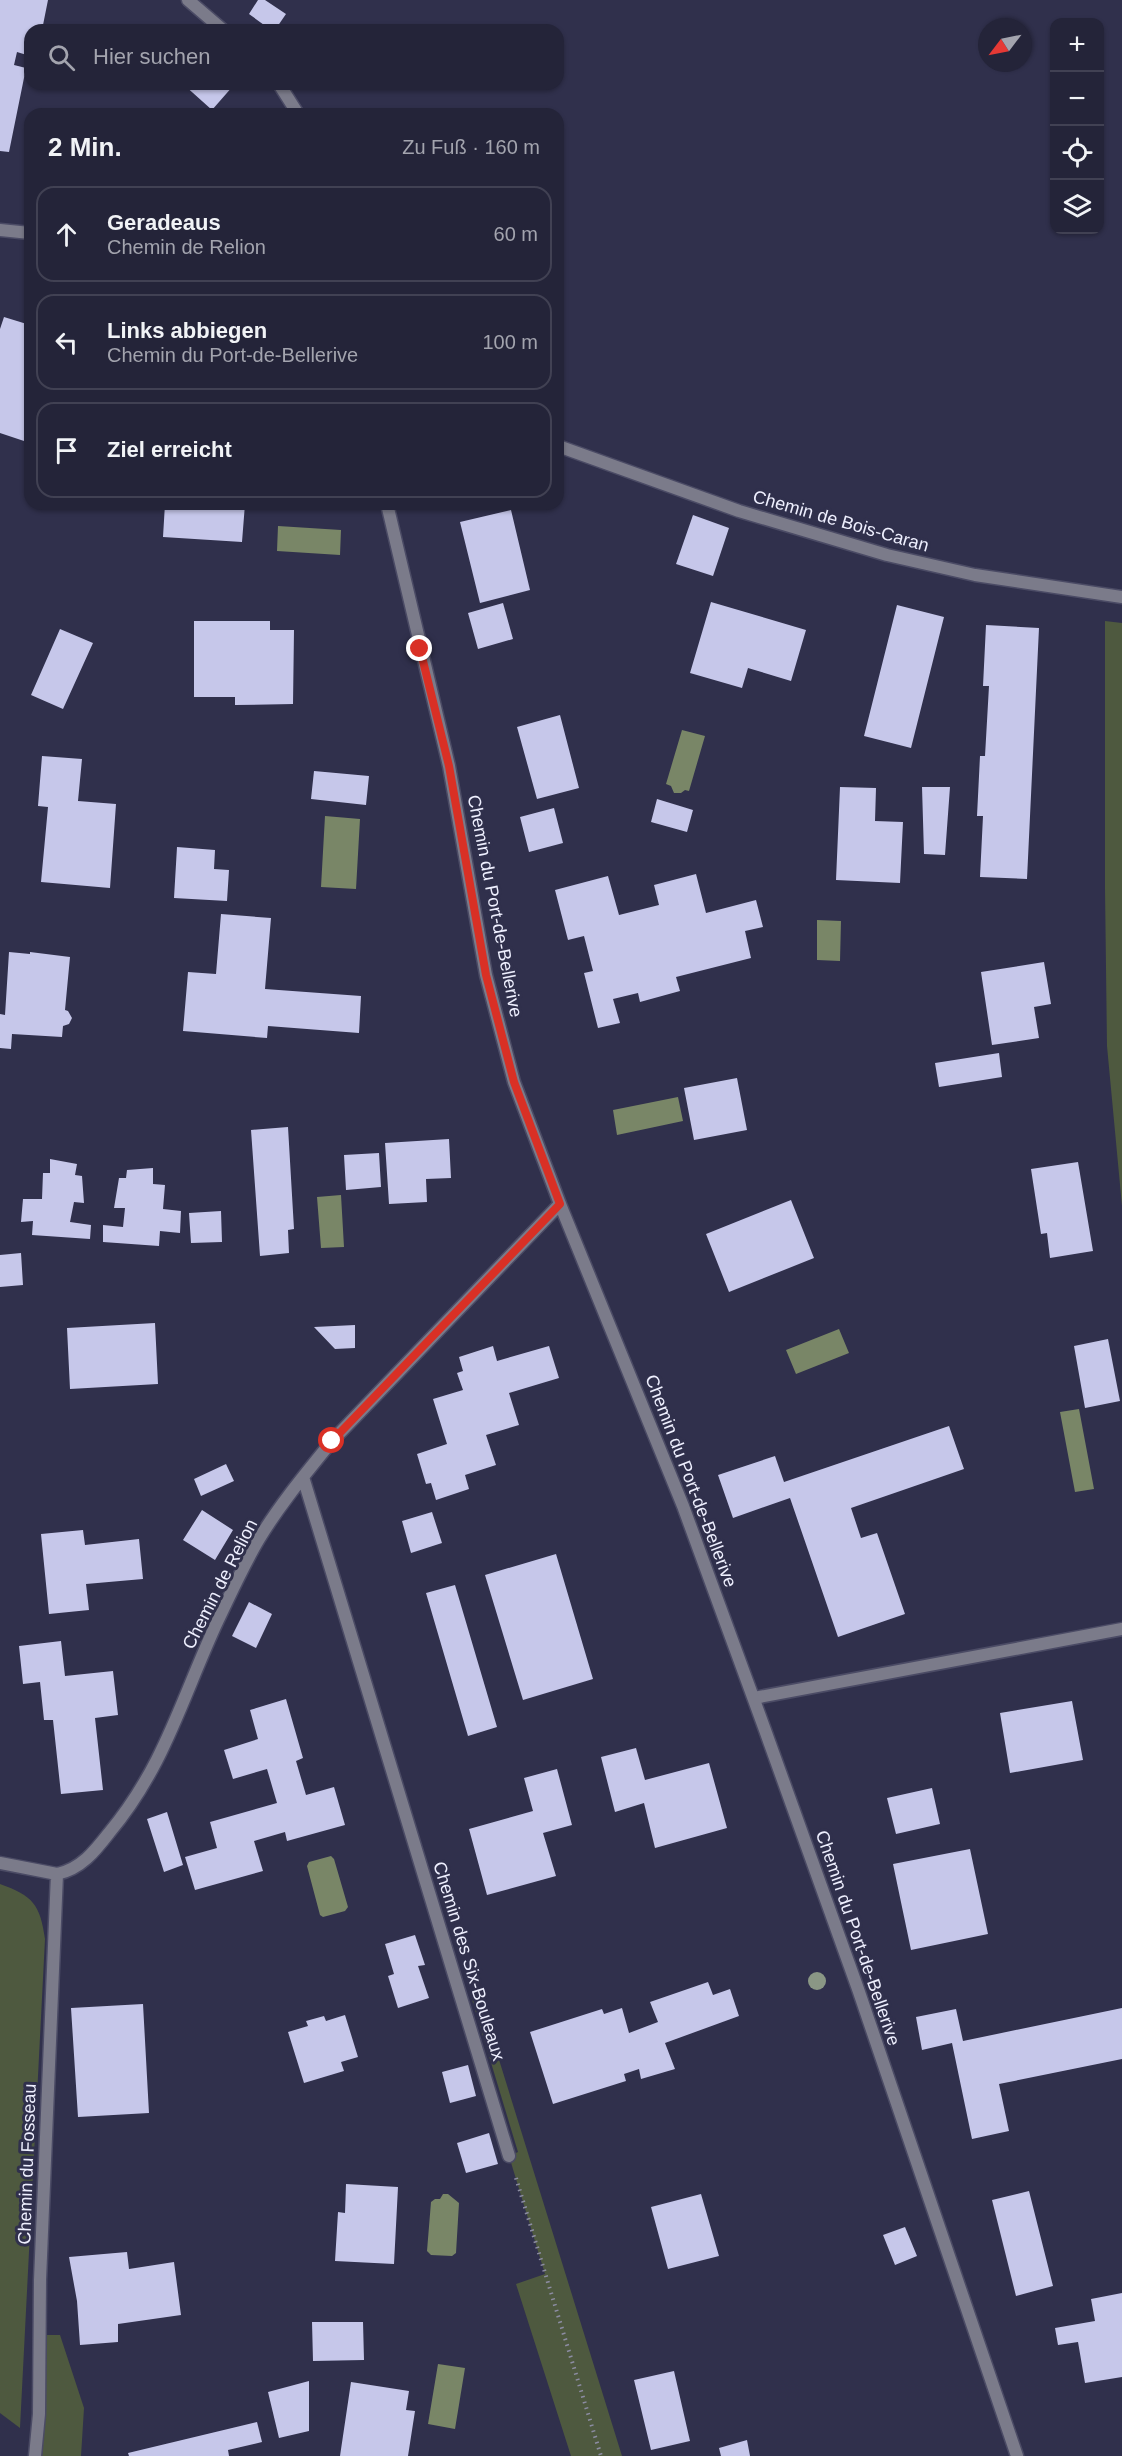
<!DOCTYPE html>
<html lang="de">
<meta charset="utf-8">
<style>
body{margin:0;font-family:Arial,sans-serif;background:#303044;color:#f1f3f6}
.controls{position:absolute;right:18px;top:18px;display:grid;overflow:hidden;border-radius:12px;box-shadow:0 2px 4px #0004}
.controls button{width:54px;height:54px;display:grid;place-items:center;padding:0;border:0;border-bottom:2px solid #414153;background:#242439;color:#f1f3f6;font:30px sans-serif}
.compass{position:absolute;left:978px;top:18px;width:54px;height:54px;border-radius:50%;background:#242439;box-shadow:0 2px 4px #0004;rotate:238deg}
.stop{position:absolute;width:18px;height:18px;margin:-14px;border:4px solid #d93025;border-radius:50%;background:#fff}
.stop.end{background:#d93025;border-color:#fff;box-shadow:0 2px 6px #0008}
.list{margin:0;padding:0;list-style:none}
h2{display:flex;justify-content:space-between;align-items:center;height:78px;margin:0;padding:0 24px;font-size:26px}
h2 small{font-size:20px;font-weight:400;color:#a3a4ae}
.list li{display:grid;grid-template-columns:39px 1fr auto;gap:18px;align-items:center;box-sizing:border-box;height:96px;margin:0 12px 12px;padding:0 12px;border:2px solid #414153;border-radius:18px}
.list b{display:block;font-size:22px;white-space:nowrap}
.list p{margin:0;font-size:20px;white-space:nowrap;color:#a3a4ae}
.list em{font-size:20px;font-style:normal;color:#a3a4ae}
.icon{flex:none;width:33px;height:33px;fill:none;stroke:currentColor;stroke-width:2;stroke-linecap:round;stroke-linejoin:round}
.map{position:relative;flex:none;width:1122px;height:2456px;overflow:hidden}
.search{position:absolute;background:#242439;box-shadow:0 2px 4px #0004;left:24px;top:24px;width:540px;height:66px;display:flex;align-items:center;gap:15px;box-sizing:border-box;padding:0 21px;border-radius:18px;color:#a3a4ae;font-size:22px}
.panel{position:absolute;background:#242439;box-shadow:0 2px 4px #0004;left:24px;top:108px;width:540px;height:402px;border-radius:18px}
.map>svg:first-child{display:block}
.green{fill:#4e593f}
.water{fill:#798667}
.building{fill:#c6c7ea}
.lines{fill:none;stroke-linecap:round;stroke-linejoin:round}
.service-casing{stroke:#4b4b65;stroke-width:15}
.minor-casing{stroke:#4b4b65;stroke-width:15}
.path{stroke:#8c8ca2;stroke-width:4;stroke-dasharray:1.5 4.5;stroke-linecap:butt}
.service{stroke:#7b7b8a;stroke-width:12}
.minor{stroke:#7b7b8a;stroke-width:12}
.tree{fill:#8a9785}
.route{stroke:#d93025;stroke-width:8}
.labels{text-anchor:middle;dominant-baseline:central;stroke-width:6;stroke-linejoin:round;paint-order:stroke}
.street-label{font-size:18px;fill:#eeeffe;stroke:#30304c}
</style>
<div class="map">
<svg width="1122" height="2456" viewBox="0 0 1122 2456">
<rect width="100%" height="100%" fill="#30304c"/>
<path class="green" d="M1105,621L1122,623V1206L1107,1046L1105,889Z
M0,1884C33,1896 40,1904 45,1939L20,2428L0,2413Z
M478,1992L622,2456H571L516,2284L545,2274L509,2156L518,2152L470,1993Z
M46,2335H60L84,2408L81,2456H42L45,2416Z"/>
<path class="water" d="M278,526L341,530L340,555L277,551Z
M682,730L705,736L689,791L685,790L681,793H674L671,786L666,784Z
M325,816L360,819L356,889L321,887Z
M817,920L841,921L840,961L817,960Z
M678,1097L683,1121L617,1135L613,1110Z
M341,1195L344,1247L321,1248L317,1197Z
M839,1329L849,1353L796,1374L786,1350Z
M1079,1409L1094,1489L1075,1492L1060,1412Z
M331,1856L334,1859L348,1907L345,1911L323,1917L320,1915L307,1866L309,1862Z
M443,2194H448L459,2203L456,2253L452,2256L431,2255L427,2251L431,2202L435,2199H440Z
M438,2364L465,2368L455,2429L428,2424Z"/>
<path class="building" d="M0,0H48L42,30H30V56L17,52L14,65L26,68L9,152L0,151Z
M258,0H265L286,14L275,30H271L249,14Z
M183,84H231L233,86L212,110Z
M4,317L30,325V443L0,433V329Z
M165,504H245L242,542L163,537Z
M511,510L530,590L480,603L460,522Z
M693,515L729,528L713,576L676,564Z
M711,602L806,630L791,681L748,668L742,688L690,673Z
M503,603L513,639L478,649L468,613Z
M897,605L944,617L911,748L864,736Z
M194,621H270V630H294L293,704L235,705V697H194Z
M986,625L1039,628L1027,879L980,877L983,816H977L980,756H985L989,686H983Z
M60,629L93,643L63,709L31,695Z
M560,715L579,788L537,799L517,727Z
M42,756L82,759L78,801L116,804L110,888L41,882L48,807L38,806Z
M314,771L369,776L366,805L311,799Z
M840,787L876,788L875,821L903,822L900,883L836,880Z
M922,787H950L945,855L924,854Z
M657,799L693,810L687,832L651,822Z
M554,808L563,843L529,852L520,817Z
M177,847L215,850L214,869L229,870L227,901L174,898Z
M696,874L706,913L756,900L763,927L745,931L751,958L676,977L680,991L640,1002L638,993L613,999L620,1023L598,1028L584,973L593,971L584,936L568,940L555,890L608,876L619,915L659,905L654,885Z
M221,914L271,918L265,989L361,996L359,1033L268,1026L267,1038L183,1031L188,972L216,974Z
M9,952L30,954V952L70,957L65,1010L68,1011L72,1018L69,1024L63,1026L62,1037L12,1034L11,1049L0,1048V1014L5,1015Z
M1044,962L1051,1004L1034,1007L1039,1038L992,1045L981,972Z
M999,1053L1002,1077L939,1087L935,1063Z
M737,1078L747,1130L694,1140L684,1088Z
M288,1127L294,1229L288,1230L289,1253L260,1256L251,1130Z
M449,1139L451,1178L426,1179L427,1202L389,1204L385,1143Z
M379,1153L381,1187L346,1190L344,1155Z
M50,1159L77,1164L75,1175L82,1176L84,1203L74,1202L70,1222L91,1225L90,1239L32,1235L33,1221L21,1222L23,1199H42L43,1173H50Z
M1078,1162L1093,1251L1050,1258L1047,1233L1041,1234L1031,1169Z
M153,1168V1184L165,1185L163,1209L181,1211L180,1233L160,1231L159,1246L103,1242V1225L123,1227L125,1208H114L119,1178H126L127,1170Z
M791,1200L814,1258L729,1292L706,1234Z
M221,1211L222,1242L191,1243L189,1213Z
M21,1253L23,1285L0,1287V1255Z
M155,1323L158,1384L70,1389L67,1328Z
M355,1325V1348L335,1349L314,1327Z
M1108,1339L1120,1401L1085,1408L1074,1346Z
M493,1346L497,1361L549,1346L559,1378L509,1393L519,1425L486,1435L496,1465L465,1475L469,1489L436,1500L431,1483L426,1484L417,1454L447,1444L433,1399L463,1390L457,1373L463,1371L459,1357Z
M949,1426L964,1469L851,1508L861,1538L877,1533L905,1614L838,1637L790,1498L733,1518L718,1475L775,1456L784,1482Z
M226,1464L234,1481L201,1496L194,1479Z
M202,1510L233,1530L215,1560L183,1540Z
M432,1512L442,1543L411,1553L402,1521Z
M83,1530L85,1545L139,1539L143,1579L86,1584L89,1610L49,1614L41,1534Z
M556,1554L593,1679L523,1700L485,1575Z
M455,1585L497,1727L468,1736L426,1593Z
M249,1602L272,1614L256,1648L232,1636Z
M61,1641L65,1676L113,1671L118,1715L95,1718L103,1790L61,1794L53,1720H44L40,1682L23,1684L19,1646Z
M286,1699L303,1758L296,1761L306,1795L334,1787L345,1825L287,1841L285,1832L254,1841L263,1871L195,1890L185,1857L217,1848L210,1822L277,1803L267,1769L233,1779L224,1750L258,1739L250,1710Z
M1072,1701L1083,1760L1010,1773L1000,1713Z
M636,1748L645,1780L709,1763L727,1828L655,1848L644,1803L615,1812L601,1757Z
M557,1769L572,1825L543,1833L556,1876L487,1895L469,1829L533,1811L524,1778Z
M932,1788L940,1824L896,1834L887,1798Z
M167,1812L183,1865L164,1872L147,1819Z
M970,1849L988,1934L911,1950L893,1864Z
M415,1935L425,1965L418,1966L429,1998L398,2008L388,1976L394,1974L385,1944Z
M708,1982L713,1995L730,1989L739,2016L665,2043L675,2069L641,2079L639,2069L624,2074L626,2081L553,2104L530,2032L602,2009L604,2014L622,2008L629,2033L658,2022L650,2002Z
M143,2004L149,2113L78,2117L71,2008Z
M1122,2008V2059L999,2084L1009,2131L972,2139L952,2043L922,2050L916,2017L956,2009L963,2041Z
M345,2015L358,2057L341,2062L344,2071L304,2083L288,2032L308,2026L306,2021L324,2016L326,2021Z
M468,2065L476,2096L450,2103L442,2072Z
M489,2133L498,2164L466,2173L457,2143Z
M346,2184L398,2187L394,2264L335,2261L338,2212L345,2213Z
M1029,2191L1053,2286L1016,2296L992,2200Z
M701,2194L719,2256L668,2269L651,2207Z
M905,2227L917,2256L895,2265L883,2235Z
M127,2252L129,2269L174,2262L181,2315L118,2324V2342L80,2345L77,2301L69,2257Z
M1122,2293V2377L1085,2383L1078,2342L1058,2345L1055,2328L1095,2321L1091,2299Z
M312,2322H363L364,2360L313,2361Z
M674,2371L690,2441L651,2450L634,2380Z
M309,2381V2431L279,2438L268,2392Z
M351,2382L409,2391L406,2410L415,2411L408,2456H340Z
M257,2422L262,2442L228,2450L229,2456H129L128,2453Z
M747,2440L750,2456H721L719,2448Z"/>
<g class="lines">
<defs>
<path id="service" d="M754,1698L1122,1629"/>
<path id="minor" d="M188,0L223,30
M279,84L298,114
M0,230L30,233
M558,446L739,511L887,555L975,575L1122,597
M387,504L449,766L486,975L514,1082L560,1204L683,1506L765,1730L858,1989L1017,2456
M303,1477L509,2156
M0,1863L57,1874C81,1869 95,1851 109,1833C165,1766 182,1697 218,1620C231,1593 244,1564 259,1539C280,1504 307,1472 332,1441L560,1204
M35,2456L39,2414L40,2280L57,1874"/>
</defs>
<use href="#service" class="service-casing"/>
<use href="#minor" class="minor-casing"/>
<path class="path" d="M516,2178L601,2456"/>
<use href="#service" class="service"/>
<use href="#minor" class="minor"/>
</g>
<circle class="tree" cx="817" cy="1981" r="9"/>
<g class="lines">
<path class="route" d="M332,1441L560,1204L514,1082L486,975L449,766L420,649"/>
</g>
<g class="labels">
<g class="street-label">
<text transform="translate(841 521) rotate(16)">Chemin de Bois-Caran</text>
<text transform="translate(495 906) rotate(79)">Chemin du Port-de-Bellerive</text>
<text transform="translate(691 1481) rotate(69)">Chemin du Port-de-Bellerive</text>
<text transform="translate(220 1584) rotate(-63)">Chemin de Relion</text>
<text transform="translate(858 1938) rotate(71)">Chemin du Port-de-Bellerive</text>
<text transform="translate(469 1961) rotate(73)">Chemin des Six-Bouleaux</text>
<text transform="translate(27 2164) rotate(-88)">Chemin du Fosseau</text>
</g>
</g>
</svg>
<div class="controls">
<button>+</button>
<button>−</button>
<button><svg class="icon" aria-label="locate" viewBox="0 0 24 24"><circle cx="12" cy="12" r="6"/><path d="M12 2v4M12 18v4M2 12h4M18 12h4"/></svg></button>
<button><svg class="icon" aria-label="layers" viewBox="0 0 24 24"><path d="M12 4l9 5-9 5-9-5zM3 14l9 5 9-5"/></svg></button>
</div>
<svg class="compass" viewBox="-18 -18 36 36"><path d="M0-13l5 13h-10z" fill="#e53935"/><path d="M0 13l5-13h-10z" fill="#a3a4ae"/></svg>
<div class="stop" style="left:332px;top:1441px"></div>
<div class="stop end" style="left:420px;top:649px"></div>
<div class="search"><svg class="icon" aria-label="search" viewBox="0 0 24 24"><circle cx="10" cy="10" r="6"/><path d="M15 15l6 6"/></svg>Hier suchen</div>
<section class="panel">
<h2>2 Min.<small>Zu Fuß · 160 m</small></h2>
<ul class="list">
<li><svg class="icon" aria-label="ahead" viewBox="0 0 24 24"><path d="M12 20V5M6 11l6-6 6 6"/></svg><div><b>Geradeaus</b><p>Chemin de Relion</p></div><em>60 m</em></li>
<li><svg class="icon" aria-label="left" viewBox="0 0 24 24"><path d="M17 20v-9H6M10 6l-5 5 5 5"/></svg><div><b>Links abbiegen</b><p>Chemin du Port-de-Bellerive</p></div><em>100 m</em></li>
<li><svg class="icon" aria-label="arrive" viewBox="0 0 24 24"><path d="M6 21V4h12l-3 4 3 4H6"/></svg><div><b>Ziel erreicht</b></div></li>
</ul>
</section>
</div>
